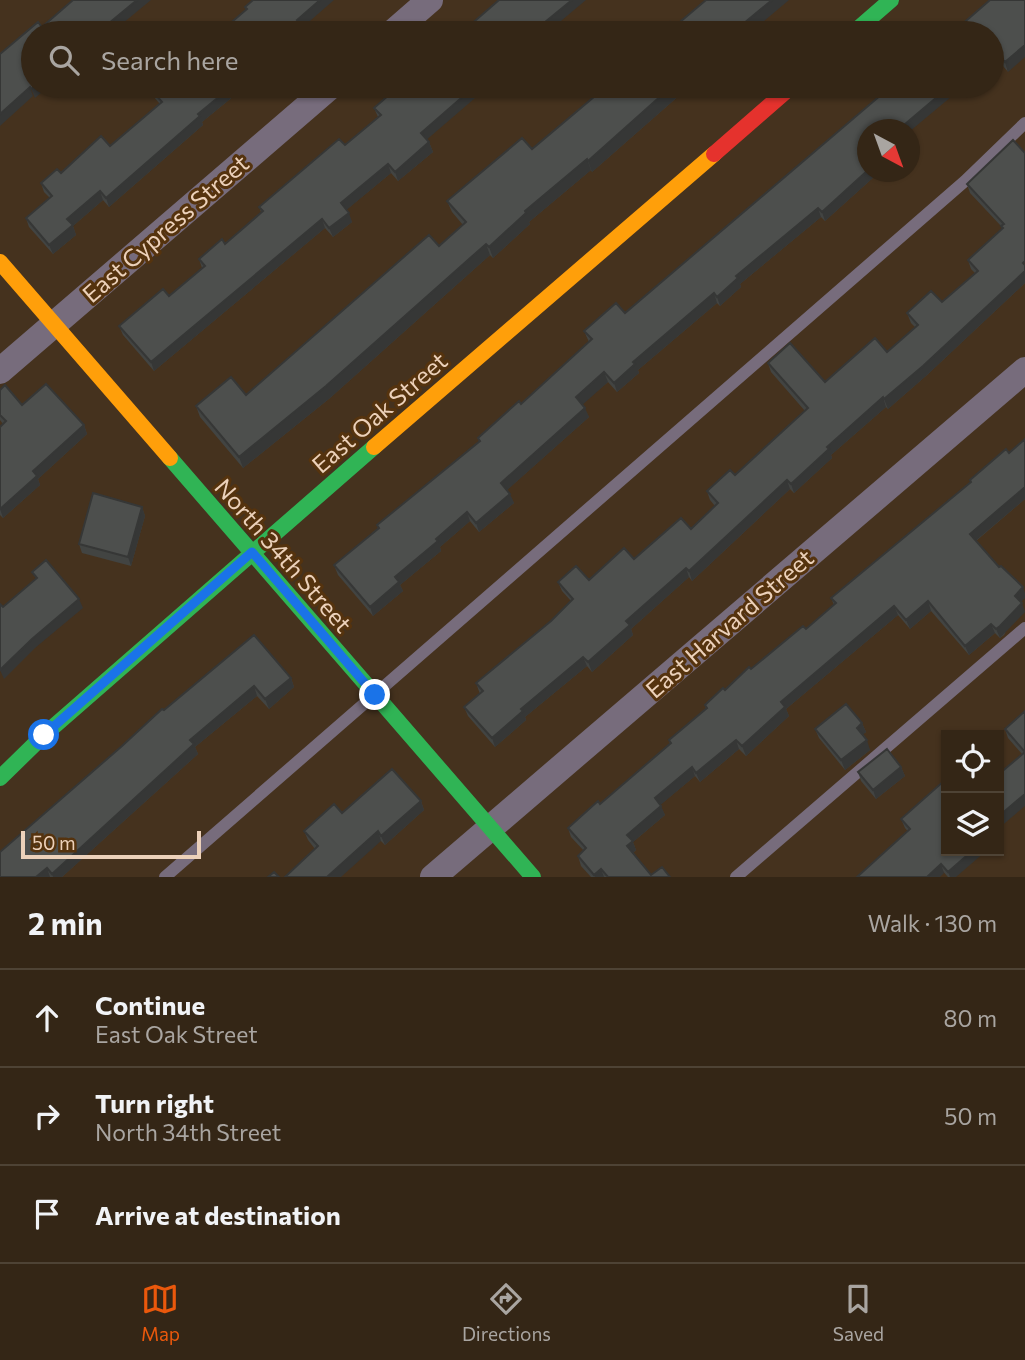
<!DOCTYPE html>
<meta charset="utf-8">
<style>
body{margin:0;font-family:Commissioner,sans-serif;background:#3c2e1f;color:#f1f3f6}
.controls{position:absolute;right:21px;bottom:21px;display:grid;overflow:hidden;border-radius:0px;box-shadow:0 2px 5px #0004}
.controls button{width:63px;height:63px;display:grid;place-items:center;padding:0;border:0;border-bottom:2px solid #4e4335;background:#342616;color:#f1f3f6;font:35px sans-serif}
.compass{position:absolute;left:857px;top:119px;width:63px;height:63px;border-radius:50%;background:#342616;box-shadow:0 2px 5px #0004;rotate:139deg}
.scale{position:absolute;left:21px;bottom:18px;width:180px;box-sizing:border-box;padding-left:7px;border:4px solid #ecd1ba;border-top:0;font-size:19px;line-height:24px;white-space:nowrap;color:#ecd1ba;-webkit-text-stroke:5px #55330e;paint-order:stroke}
.stop{position:absolute;width:21px;height:21px;margin:-16px;border:5px solid #1a73e8;border-radius:50%;background:#fff}
.stop.end{background:#1a73e8;border-color:#fff;box-shadow:0 2px 7px #0008}
.list{margin:0;padding:0;list-style:none}
h2{display:flex;justify-content:space-between;align-items:center;height:91px;margin:0;padding:0 28px;font-size:30px}
h2 small{font-size:23px;font-weight:400;color:#a9a5a1}
.list li{display:grid;grid-template-columns:46px 1fr auto;gap:21px;align-items:center;box-sizing:border-box;height:98px;padding:0 28px;border-top:2px solid #4e4335}
.list b{display:block;font-size:26px;white-space:nowrap}
.list p{margin:0;font-size:23px;white-space:nowrap;color:#a9a5a1}
.list em{font-size:23px;font-style:normal;color:#a9a5a1}
.icon{flex:none;width:38px;height:38px;fill:none;stroke:currentColor;stroke-width:2;stroke-linecap:round;stroke-linejoin:round}
.map{position:relative;flex:none;width:1025px;height:877px;overflow:hidden}
.search{position:absolute;background:#342616;box-shadow:0 2px 5px #0004;left:21px;right:21px;top:21px;height:77px;display:flex;align-items:center;gap:18px;box-sizing:border-box;padding:0 24px;border-radius:38px;color:#a9a5a1;font-size:26px}
.sheet{height:385px;background:#342616}
nav{display:flex;justify-content:space-around;align-items:center;box-sizing:border-box;height:98px;border-top:2px solid #4e4335;background:#342616;font-size:19px;color:#a9a5a1}
nav a{display:grid;justify-items:center;gap:4px}
nav .on{color:#ea580c}
.map>svg:first-child{display:block}
.lines{fill:none;stroke-linecap:round;stroke-linejoin:round}
.lane{stroke:#776c7c;stroke-width:12}
.street{stroke:#776c7c;stroke-width:26}
.fast{stroke:#30b455;stroke-width:16}
.slow{stroke:#ff9f0a;stroke-width:16}
.jam{stroke:#e5322d;stroke-width:16}
.wall{fill:#424442}
.shaded-wall{fill:#363736}
.building{fill:#4d4f4d;stroke:#363736;stroke-width:2}
.route{stroke:#1a73e8;stroke-width:9}
.labels{text-anchor:middle;dominant-baseline:central;stroke-width:6;stroke-linejoin:round;paint-order:stroke}
.street-label{font-size:24px;fill:#ecd1ba;stroke:#55330e}
</style>
<div class="map">
<svg width="1025" height="877" viewBox="0 0 1025 877">
<rect width="100%" height="100%" fill="#45321e"/>
<g class="lines">
<path class="lane" d="M165,877L965,181L1025,123
M736,877L1025,628"/>
<path class="street" d="M392,33L430,0
M0,371L331,86
M433,877L1025,370"/>
<path class="fast" d="M853,33L891,0
M170,458L533,877
M0,778L44,735L374,447"/>
<path class="slow" d="M0,262L170,458
M374,447L714,154"/>
<path class="jam" d="M714,154L792,86"/>
</g>
<path class="wall" d="M990,0L1008,72L999,61L992,68Z
M151,86H246L202,122L203,125L109,207L103,200L73,226L76,235L53,254L29,227L26,218L50,198L44,192L41,183L110,146L160,104L153,96L149,87Z
M607,86H690L592,172L591,170L529,222L530,224L493,258L490,255L330,398L243,468L200,417L196,406L246,395L439,246L463,225L452,212L447,201L532,149Z
M885,86H964L867,130V172H889L879,180L875,176L825,221L821,217L740,284L741,287L720,306L717,303L638,370L639,373L617,392L608,382L582,404L589,417L507,490L514,503L479,532L470,521L440,547L441,551L400,585L403,591L373,616L338,575L334,565L378,528L377,525L479,441L478,438L521,404L589,342L584,331L625,313L887,90Z
M374,108L427,140L429,142L433,152L398,181L391,173L346,210L352,222L333,237L325,228L154,371L123,335L119,326L169,296L202,268L199,259L225,244L261,212L259,207L345,145L378,117Z
M1013,140L1025,283L927,375L888,409L886,407L831,455L832,458L794,493L790,489L692,581L689,577L631,629L633,635L592,672L587,666L525,717L526,720L495,747L468,716L464,707L480,694L476,683L551,621L571,601L562,591L558,582L589,580L634,559L691,529L715,506L710,500L707,491L735,475L805,411L771,372L768,363L825,382L887,352L916,328L911,323L907,313L942,302L975,273L971,269L968,260L1002,229L1001,226L970,193L967,184Z
M0,390L22,405L84,425L87,434L38,479L40,485L3,518L0,515V427L3,424L0,420Z
M970,480L1025,499L976,541L1021,602L1004,635L1000,638L995,633L969,655L931,611L910,629L898,615L786,709L789,716L746,756L739,749L700,782L695,776L660,805L665,815L633,842L636,850L633,853L651,875L670,877H591L581,866L578,856L584,851L571,837L568,828L600,804L670,744L669,740L706,709L705,705L806,629L834,605L831,598L971,482Z
M142,507L145,516L131,566L82,553L79,544Z
M291,678L294,687L269,709L257,696L195,747L198,754L62,877H0L164,710Z
M1025,711V806L1022,754L1008,738L1005,729Z
M862,723L866,732L862,735L870,750L845,770L819,738L815,729Z
M901,767L905,776L876,799L861,781L858,772Z
M421,801L424,810L385,845L381,841L315,849L308,840L304,831L342,813Z
M901,819L956,877H948L905,828Z"/>
<path class="shaded-wall" d="M137,0H151L111,33H97Z
M320,0H334L303,27L305,33H295L297,20Z
M572,0H586L549,31L545,22Z
M772,0H789L750,33H732Z
M1025,45V57L1008,72L1005,62Z
M996,52L999,61L992,68V55Z
M35,86H49L35,98L31,89Z
M232,86H246L202,122L203,125L109,207L106,198L198,114Z
M475,86H489L424,142L421,133Z
M672,86H690L592,172L588,161Z
M950,86H964L909,132V130H898Z
M30,87L33,96L0,126V114Z
M429,142L433,152L398,181L395,172Z
M587,159L591,170L529,222L530,224L493,258L489,247L525,211Z
M388,164L391,173L344,212L341,203Z
M867,172H874L875,176L825,221L822,212Z
M876,172H889L879,180Z
M100,191L103,200L73,226L76,235L53,254L49,245L67,219Z
M818,208L821,217L740,284L741,287L720,306L717,297L736,276Z
M349,213L352,222L333,237L329,228Z
M322,219L325,228L154,371L151,362Z
M486,244L490,255L330,398L243,468L239,457Z
M1025,271V283L927,375L888,409L884,399Z
M714,293L717,303L638,370L639,373L617,392L614,383L633,362Z
M604,372L608,382L580,407L576,397Z
M883,397L886,407L831,455L832,458L794,493L791,484L827,447Z
M585,408L589,417L505,492L501,483Z
M84,425L87,434L38,479L40,485L3,518L0,509L33,471Z
M787,480L790,489L692,581L689,571Z
M1025,487V499L973,543L970,534Z
M510,494L514,503L479,532L476,523Z
M142,507L145,516L131,566L128,557Z
M467,512L470,521L440,547L441,551L400,585L403,591L373,616L370,607L395,577Z
M686,568L689,577L631,629L633,635L592,672L588,662L626,621Z
M1023,587L1025,593V598L1018,605L1015,596Z
M79,599L83,608L35,648L4,679L0,670L32,639Z
M928,601L931,611L910,629L906,620Z
M1022,603L1025,612L1000,638L996,629Z
M894,606L898,615L786,709L789,716L746,756L742,746L781,702Z
M991,624L995,633L969,655L965,646Z
M583,657L587,666L525,717L526,720L495,747L492,738L521,709Z
M291,678L294,687L269,709L265,699Z
M254,686L257,696L195,747L198,754L62,877H53L52,874L190,740Z
M862,723L866,732L860,737L857,728Z
M736,740L739,749L700,782L696,773Z
M867,740L870,750L845,770L841,760Z
M692,767L695,776L658,807L655,798Z
M901,767L905,776L876,799L873,790Z
M1025,794V806L999,828V816Z
M421,801L424,810L385,845L381,836Z
M661,806L665,815L633,842L636,850L630,856L627,846V835Z
M378,831L381,841L341,877H327Z
M972,851H986L956,877H950L948,872Z
M941,864L944,873L940,877H927Z
M47,868L50,877H36Z
M601,869L604,877H595L594,875Z"/>
<path class="building" d="M73,0H137L97,33H33V86H35L31,89L30,87L0,114V54L38,22L42,27Z
M253,0H320L297,20L303,27L295,33H219L247,9L245,7Z
M499,0H572L545,22L554,31L551,33H461Z
M706,0H772L732,33H656L670,22L674,27Z
M990,0H1025V45L1005,62L996,52L992,55V33H952Z
M151,86H232L198,114L200,116L106,198L100,191L67,219L73,225L49,245L26,218L52,196L41,183L57,169L61,173L101,136L110,146L162,102L149,87Z
M412,86H475L421,133L429,142L395,172L388,164L341,203L349,213L329,228L322,219L151,362L119,326L163,289L169,296L205,266L199,259L222,239L225,244L263,211L259,207L339,139L345,145L381,115L374,108L397,88L402,94Z
M607,86H672L588,161L587,159L525,211L526,213L489,247L486,244L326,386L239,457L196,406L231,377L246,395L429,235L439,246L466,222L447,201L522,138L532,149Z
M885,86H950L898,130H867V171L822,212L818,208L736,276L738,278L717,297L714,293L633,362L635,364L614,383L604,372L576,397L585,408L501,483L510,494L476,523L467,512L436,539L438,541L395,577L399,582L370,607L334,565L379,528L377,525L480,441L478,438L519,401L521,404L592,339L584,331L616,303L625,313L888,89Z
M1013,140L1025,153V261L1023,263L1025,265V271L923,366L884,399L883,397L827,447L829,449L791,484L787,480L689,571L686,568L626,621L630,625L588,662L583,657L521,709L523,711L492,738L464,707L483,691L476,683L551,621L573,599L558,582L576,566L589,580L624,548L634,559L681,518L691,529L718,503L707,491L730,470L735,475L808,408L768,363L790,343L825,382L875,338L887,352L918,325L907,313L931,291L942,302L978,271L968,260L1003,228L1001,226L1004,224L967,184Z
M46,384L84,425L33,471L37,476L0,509V427L6,421L0,415V390L5,385L22,405Z
M1025,439V487L970,534L999,567L1001,566L1023,587L1015,596L1022,603L1000,626L996,629L991,624L965,646L928,601L906,620L894,606L781,702L785,707L742,746L736,740L696,773L692,767L655,798L661,806L627,835L633,841L627,846L651,875L662,867L670,877H608L601,869L594,875L578,856L586,848L568,828L598,801L600,804L671,743L669,740L707,708L705,705L723,688L725,690L749,667L751,669L803,626L806,629L836,603L831,598L971,482L970,480L1006,449L1009,453Z
M93,493L142,507L128,557L79,544Z
M46,560L79,599L32,639L0,670V604L3,607L37,578L32,572Z
M254,635L291,678L265,699L254,686L190,740L194,744L52,874L47,868L36,877H0V852L122,746L162,709L164,710Z
M846,704L862,723L857,728L867,740L841,760L815,729Z
M1025,711V752L1005,729Z
M887,749L901,767L873,790L858,772Z
M1025,752V794L999,816V774Z
M392,769L421,801L381,836L378,831L327,877H285L318,846L304,831L334,804L342,813Z
M945,780L946,781V851H972L948,872L941,864L927,877H857L910,829L901,819Z
M274,872L279,877H268Z"/>
<g class="lines">
<path class="route" d="M44,735L252,552L375,695"/>
</g>
<g class="labels">
<g class="street-label">
<text transform="translate(165 228) rotate(-41)">East Cypress Street</text>
<text transform="translate(379 412) rotate(-41)">East Oak Street</text>
<text transform="translate(284 555) rotate(49)">North 34th Street</text>
<text transform="translate(729 623) rotate(-41)">East Harvard Street</text>
</g>
</g>
</svg>
<div class="controls">
<button><svg class="icon" aria-label="locate" viewBox="0 0 24 24"><circle cx="12" cy="12" r="6"/><path d="M12 2v4M12 18v4M2 12h4M18 12h4"/></svg></button>
<button><svg class="icon" aria-label="layers" viewBox="0 0 24 24"><path d="M12 4l9 5-9 5-9-5zM3 14l9 5 9-5"/></svg></button>
</div>
<svg class="compass" viewBox="-18 -18 36 36"><path d="M0-13l5 13h-10z" fill="#e53935"/><path d="M0 13l5-13h-10z" fill="#a9a5a1"/></svg>
<div class="scale">50 m</div>
<div class="stop" style="left:44px;top:735px"></div>
<div class="stop end" style="left:375px;top:695px"></div>
<div class="search"><svg class="icon" aria-label="search" viewBox="0 0 24 24"><circle cx="10" cy="10" r="6"/><path d="M15 15l6 6"/></svg>Search here</div>
</div>
<section class="sheet">
<h2>2 min<small>Walk · 130 m</small></h2>
<ul class="list">
<li><svg class="icon" aria-label="ahead" viewBox="0 0 24 24"><path d="M12 20V5M6 11l6-6 6 6"/></svg><div><b>Continue</b><p>East Oak Street</p></div><em>80 m</em></li>
<li><svg class="icon" aria-label="right" viewBox="0 0 24 24"><path d="M7 20v-9h11M14 6l5 5-5 5"/></svg><div><b>Turn right</b><p>North 34th Street</p></div><em>50 m</em></li>
<li><svg class="icon" aria-label="arrive" viewBox="0 0 24 24"><path d="M6 21V4h12l-3 4 3 4H6"/></svg><div><b>Arrive at destination</b></div></li>
</ul>
</section>
<nav>
<a class="on"><svg class="icon" aria-label="map" viewBox="0 0 24 24"><path d="M3 6l6-2 6 2 6-2v14l-6 2-6-2-6 2zM9 4v14M15 6v14"/></svg>Map</a>
<a><svg class="icon" aria-label="directions" viewBox="0 0 24 24"><path d="M12 3l9 9-9 9-9-9zM9 14v-3h6M13 9l2 2-2 2"/></svg>Directions</a>
<a><svg class="icon" aria-label="saved" viewBox="0 0 24 24"><path d="M7 4h10v16l-5-4-5 4z"/></svg>Saved</a>
</nav>
